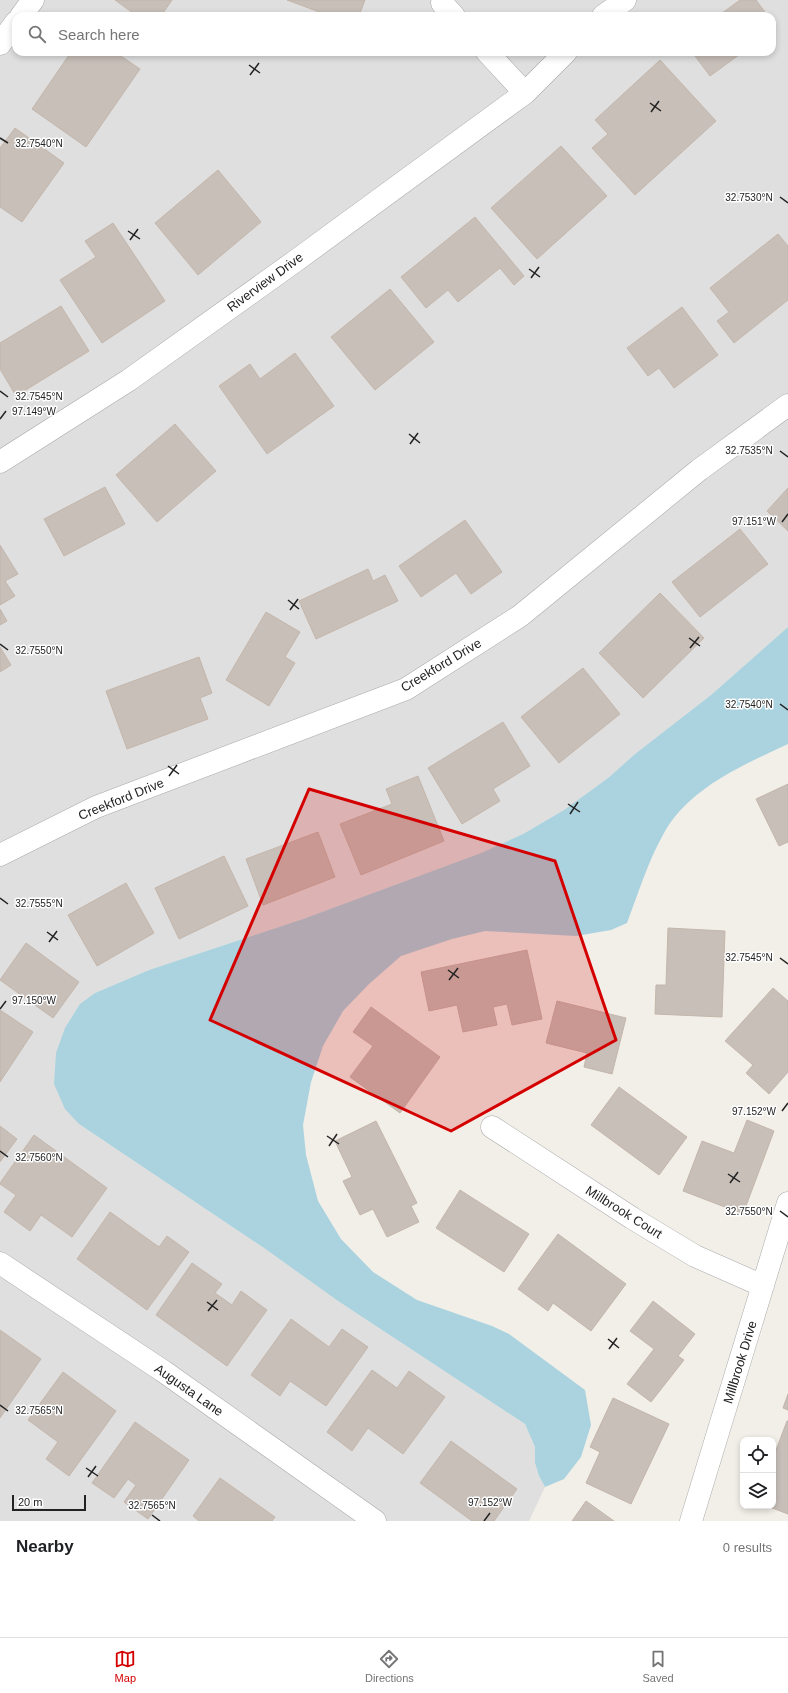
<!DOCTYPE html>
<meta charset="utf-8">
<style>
body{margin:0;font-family:Arial,sans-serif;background:#f2f2f2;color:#202124}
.controls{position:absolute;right:12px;bottom:12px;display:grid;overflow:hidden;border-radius:8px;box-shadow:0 2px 6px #0003}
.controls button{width:36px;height:36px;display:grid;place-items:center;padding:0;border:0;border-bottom:1px solid #e0e0e0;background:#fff;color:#202124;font:20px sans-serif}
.scale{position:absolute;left:12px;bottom:10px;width:74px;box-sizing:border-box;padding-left:4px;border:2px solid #222;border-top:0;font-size:11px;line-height:14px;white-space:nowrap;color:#222;-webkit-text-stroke:3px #fff;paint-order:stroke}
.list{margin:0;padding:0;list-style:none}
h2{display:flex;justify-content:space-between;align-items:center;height:52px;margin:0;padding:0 16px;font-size:17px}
h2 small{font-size:13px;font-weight:400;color:#757577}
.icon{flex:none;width:22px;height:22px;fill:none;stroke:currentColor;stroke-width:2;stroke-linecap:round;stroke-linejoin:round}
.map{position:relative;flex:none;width:788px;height:1521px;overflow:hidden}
.search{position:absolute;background:#fff;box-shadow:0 2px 6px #0003;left:12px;right:12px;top:12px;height:44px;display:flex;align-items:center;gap:10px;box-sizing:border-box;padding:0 14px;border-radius:12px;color:#757577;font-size:15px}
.sheet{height:116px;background:#fff}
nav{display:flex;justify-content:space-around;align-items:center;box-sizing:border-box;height:56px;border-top:1px solid #e0e0e0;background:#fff;font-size:11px;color:#757577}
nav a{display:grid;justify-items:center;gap:2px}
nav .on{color:#d40000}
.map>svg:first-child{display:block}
.residential{fill:#e0dfdf;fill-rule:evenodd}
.water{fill:#aad3df}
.building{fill:#c7bfb8;stroke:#c4b6ab}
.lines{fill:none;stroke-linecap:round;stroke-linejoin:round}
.street-casing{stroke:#a9a9a9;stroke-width:23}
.street{stroke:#fff;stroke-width:22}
.marked{fill:#d40000;fill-opacity:0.2;stroke:#d40000;stroke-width:3;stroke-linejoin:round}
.ticks{fill:none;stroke:#222;stroke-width:1.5}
.labels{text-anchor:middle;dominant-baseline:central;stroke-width:3;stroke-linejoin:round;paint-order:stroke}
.street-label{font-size:13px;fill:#222;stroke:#fff}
.ticks-label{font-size:10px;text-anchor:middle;fill:#222;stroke:#fff;stroke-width:3;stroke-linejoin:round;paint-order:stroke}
</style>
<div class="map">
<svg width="788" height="1521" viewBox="0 0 788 1521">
<rect width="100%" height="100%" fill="#f2efe9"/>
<path class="residential" d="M0,0H788V627L711,695L635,754L608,778L564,810L523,834L481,853L303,919L149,970L95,993L79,1124L264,1248L338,1301L525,1424L535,1447V1463L539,1476L545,1487L529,1521H0ZM16,16H772V52H16Z"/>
<path class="water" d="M788,627V744C743,765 689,788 664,833C648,861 638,894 627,923L611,930L576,936L485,931L452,939L401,956L369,984L343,1011L323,1046L311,1082L303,1125L306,1155L318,1201L341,1239L373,1272L417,1300L492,1326L509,1334L585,1390L591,1425L581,1457L564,1479L545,1487L539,1476L535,1463V1447L525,1424L338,1301L264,1248L79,1124L65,1109L54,1084L56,1053L65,1028L80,1004L95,993L149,970L303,919L481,853L523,834L564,810L608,778L635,754L711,695Z"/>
<path class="building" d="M115,0H172L161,16H137Z
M287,0H365L359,16H330Z
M740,0H756L768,16H718Z
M71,52H115L140,69L86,147L32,109Z
M692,52H743L710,76Z
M660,60L716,121L635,195L592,148L608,134L595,120Z
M15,128L64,163L22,222L0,207V148Z
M561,146L607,196L537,259L491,208Z
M218,170L261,222L198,275L155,223Z
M475,217L524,276L514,285L500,268L458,302L448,290L426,308L401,277Z
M113,223L165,301L102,343L60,280L96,257L85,241Z
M778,234L788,246V300L734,343L717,321L729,312L710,288Z
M390,289L434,342L375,390L331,337Z
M61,306L89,351L16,396L0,369V343Z
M682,307L718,355L674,388L659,368L648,376L627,348Z
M295,353L334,406L267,454L219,386L250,364L260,379Z
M175,424L216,471L157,522L116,475Z
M105,487L125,524L64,556L44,519Z
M788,488V531L767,511Z
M465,520L502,572L471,594L456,573L421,597L399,566Z
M740,529L768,564L700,617L672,582Z
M0,545L18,574L5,581L15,596L0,605Z
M368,569L373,581L385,575L398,601L316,639L299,601Z
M660,593L704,638L643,698L599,653Z
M0,609L7,621L0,625Z
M266,612L300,632L285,657L295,663L269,706L226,680Z
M0,647L11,665L0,672Z
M199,657L212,693L200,698L208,719L127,749L106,691Z
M583,668L620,714L559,763L521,717Z
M503,722L530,766L493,789L500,801L462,824L428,768Z
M418,776L444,841L361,875L340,824L392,804L386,789Z
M788,784V842L779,846L756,799Z
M318,832L335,877L263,905L246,859Z
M224,856L248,906L179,939L155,888Z
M126,883L154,933L97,966L68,915Z
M668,928L725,931L722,1017L655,1014L656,985H666Z
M26,943L79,982L53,1018L0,980Z
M527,950L542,1019L512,1025L507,1004L493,1007L497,1025L463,1032L457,1005L429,1011L421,972Z
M773,988L788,1001V1072L769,1094L746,1073L753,1065L725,1041Z
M557,1001L626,1018L612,1074L584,1067L587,1053L546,1043Z
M371,1007L440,1057L400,1113L350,1077L373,1046L353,1032Z
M0,1010L33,1032L0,1082Z
M619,1087L687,1137L659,1175L591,1125Z
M747,1120L774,1131L743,1214L683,1191L702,1141L734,1153Z
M376,1121L417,1203L411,1206L419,1222L387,1237L373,1209L360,1215L343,1181L352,1177L335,1141Z
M0,1126L17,1139L0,1162Z
M34,1135L107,1188L72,1237L41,1215L30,1231L4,1212L16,1195L0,1184V1183Z
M460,1190L529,1234L504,1272L436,1228Z
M110,1212L159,1247L167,1236L189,1252L147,1310L77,1259Z
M558,1234L626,1284L591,1331L553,1303L548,1311L518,1289Z
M192,1263L222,1284L215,1293L232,1305L241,1291L267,1310L227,1366L156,1315Z
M653,1301L695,1334L678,1356L684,1360L651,1402L627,1384L654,1349L630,1331Z
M291,1319L329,1347L342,1329L368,1347L326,1406L290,1381L280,1396L251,1375Z
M0,1330L41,1359L0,1418Z
M372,1370L397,1388L409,1371L445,1397L403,1454L368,1428L352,1451L327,1432Z
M63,1372L116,1411L69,1476L46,1459L58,1442L28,1420Z
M788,1394V1410L783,1408Z
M613,1398L669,1424L631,1504L586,1483L600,1452L590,1447Z
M787,1421H788V1514L767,1506H773V1458Z
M135,1422L189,1460L148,1519L124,1502L136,1485L128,1479L114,1498L92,1483Z
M451,1441L517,1489L494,1521H472L420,1483Z
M220,1478L275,1517L272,1521H199L193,1516Z
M586,1501L614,1521H572Z"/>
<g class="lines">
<defs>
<path id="street" d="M442,3L454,16
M21,16L33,0
M603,16L625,0
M0,44L16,22
M487,52L525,93
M0,462L129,380L294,262L525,93L566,52
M0,855L96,807L406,689L520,616L699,470L788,405
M492,1127L632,1218L695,1256L763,1286
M0,1263L163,1371L375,1521
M691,1521L788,1203"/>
</defs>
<use href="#street" class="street-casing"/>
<use href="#street" class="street"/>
</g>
<path class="marked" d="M309,789L555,861L616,1040L451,1131L210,1020Z"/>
<path class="ticks" d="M249,65L260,73M250,75L259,63M650,103L661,111M651,112L659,101M0,138L8,143M780,197L788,203M128,231L140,239M130,240L138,229M529,269L540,277M531,278L539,267M0,391L8,397M0,419L6,411M409,434L420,443M410,444L418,433M780,451L788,457M782,522L788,514M288,600L299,609M290,610L298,599M689,638L700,646M0,644L8,650M690,648L699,637M780,704L788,710M168,766L179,774M169,776L177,765M568,804L580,812M570,814L578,802M0,898L8,904M47,932L58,940M49,942L57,931M780,958L788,964M448,970L459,978M449,980L458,968M0,1009L6,1001M782,1111L788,1103M327,1136L339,1144M329,1146L337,1134M0,1151L8,1157M728,1174L740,1182M730,1183L738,1172M780,1211L788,1217M207,1302L218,1310M208,1311L217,1300M608,1339L619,1348M609,1349L617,1338M0,1405L8,1411M86,1468L98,1476M88,1477L96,1466M152,1515L160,1521M484,1521L490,1513"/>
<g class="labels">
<g class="street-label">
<text transform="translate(265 282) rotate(-36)">Riverview Drive</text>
<text transform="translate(441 665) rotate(-31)">Creekford Drive</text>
<text transform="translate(121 799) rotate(-22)">Creekford Drive</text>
<text transform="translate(624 1212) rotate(32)">Millbrook Court</text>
<text transform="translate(740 1362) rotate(-73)">Millbrook Drive</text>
<text transform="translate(189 1390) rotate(35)">Augusta Lane</text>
</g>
</g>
<g class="ticks-label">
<text x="39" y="147">32.7540°N</text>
<text x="749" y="201">32.7530°N</text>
<text x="39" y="400">32.7545°N</text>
<text x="34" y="415">97.149°W</text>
<text x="749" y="454">32.7535°N</text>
<text x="754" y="525">97.151°W</text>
<text x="39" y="654">32.7550°N</text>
<text x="749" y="708">32.7540°N</text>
<text x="39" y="907">32.7555°N</text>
<text x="749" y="961">32.7545°N</text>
<text x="34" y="1004">97.150°W</text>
<text x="754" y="1115">97.152°W</text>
<text x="39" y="1161">32.7560°N</text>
<text x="749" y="1215">32.7550°N</text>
<text x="39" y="1414">32.7565°N</text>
<text x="490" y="1506">97.152°W</text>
<text x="152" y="1509">32.7565°N</text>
</g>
</svg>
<div class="controls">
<button><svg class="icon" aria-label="locate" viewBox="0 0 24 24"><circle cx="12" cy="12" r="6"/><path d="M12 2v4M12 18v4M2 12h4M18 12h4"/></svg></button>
<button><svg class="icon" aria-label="layers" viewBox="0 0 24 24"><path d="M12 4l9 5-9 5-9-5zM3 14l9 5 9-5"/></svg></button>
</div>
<div class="scale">20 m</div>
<div class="search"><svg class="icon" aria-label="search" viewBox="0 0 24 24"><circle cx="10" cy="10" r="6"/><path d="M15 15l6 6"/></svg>Search here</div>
</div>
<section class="sheet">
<h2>Nearby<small>0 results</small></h2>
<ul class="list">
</ul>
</section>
<nav>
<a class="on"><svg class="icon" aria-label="map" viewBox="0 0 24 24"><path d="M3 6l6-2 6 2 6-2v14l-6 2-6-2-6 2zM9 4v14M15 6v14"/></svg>Map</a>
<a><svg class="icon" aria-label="directions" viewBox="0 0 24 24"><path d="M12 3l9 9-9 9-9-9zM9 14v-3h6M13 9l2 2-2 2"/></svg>Directions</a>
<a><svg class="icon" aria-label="saved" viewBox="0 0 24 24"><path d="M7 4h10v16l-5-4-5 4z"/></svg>Saved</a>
</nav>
